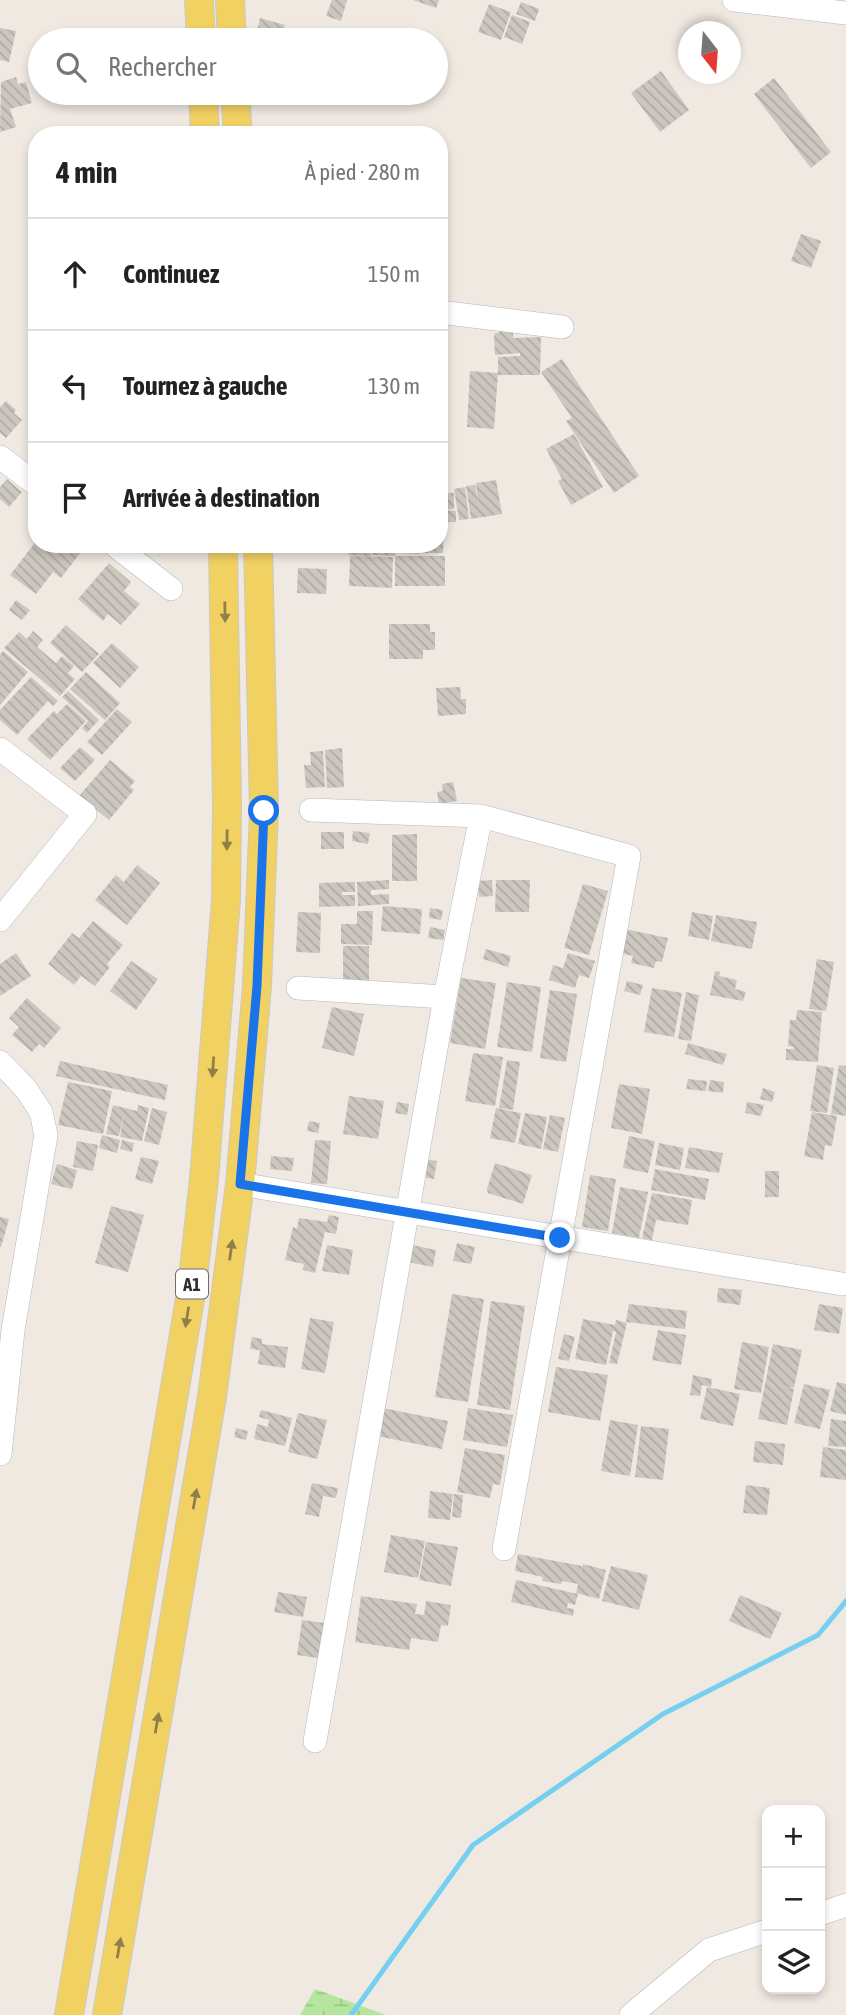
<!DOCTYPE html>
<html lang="fr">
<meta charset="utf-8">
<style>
body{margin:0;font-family:"Asap Condensed",sans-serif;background:#f2f2f2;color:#222}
.controls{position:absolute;right:21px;bottom:21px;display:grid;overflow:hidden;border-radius:14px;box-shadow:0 4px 10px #0003}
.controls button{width:63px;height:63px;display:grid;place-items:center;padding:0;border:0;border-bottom:2px solid #e0e0e0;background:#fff;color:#222;font:35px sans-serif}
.compass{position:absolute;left:678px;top:21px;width:63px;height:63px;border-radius:50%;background:#fff;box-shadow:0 4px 10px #0003;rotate:163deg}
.stop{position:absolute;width:21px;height:21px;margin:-16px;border:5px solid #1a73e8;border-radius:50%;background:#fff}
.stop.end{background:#1a73e8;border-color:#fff;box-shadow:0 2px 7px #0008}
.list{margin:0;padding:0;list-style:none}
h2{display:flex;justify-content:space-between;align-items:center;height:91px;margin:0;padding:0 28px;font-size:30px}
h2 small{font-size:23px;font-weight:400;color:#767676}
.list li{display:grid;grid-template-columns:46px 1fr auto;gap:21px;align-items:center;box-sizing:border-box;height:112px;padding:0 28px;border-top:2px solid #e0e0e0}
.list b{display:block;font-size:26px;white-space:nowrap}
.list em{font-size:23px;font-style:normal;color:#767676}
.icon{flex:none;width:38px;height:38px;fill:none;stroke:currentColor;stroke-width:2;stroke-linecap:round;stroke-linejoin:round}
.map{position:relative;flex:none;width:846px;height:2015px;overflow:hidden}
.search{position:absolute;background:#fff;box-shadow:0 4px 10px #0003;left:28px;top:28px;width:420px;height:77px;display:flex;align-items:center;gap:18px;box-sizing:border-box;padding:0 24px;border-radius:38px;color:#767676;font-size:26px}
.panel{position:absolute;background:#fff;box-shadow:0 4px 10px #0003;left:28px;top:126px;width:420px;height:427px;border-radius:28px}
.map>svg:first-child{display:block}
.wetland{fill:url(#wetland-marsh)}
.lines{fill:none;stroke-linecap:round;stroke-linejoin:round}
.stream{stroke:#75cff0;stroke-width:5}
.building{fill:url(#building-back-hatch)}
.minor-casing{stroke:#b4b7c1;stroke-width:24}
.major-casing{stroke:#c9c9c9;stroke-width:30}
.minor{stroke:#fff;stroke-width:23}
.major{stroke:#f2d163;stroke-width:28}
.oneway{fill:#908048}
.route{stroke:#1a73e8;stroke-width:9}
.labels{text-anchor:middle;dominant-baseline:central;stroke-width:5;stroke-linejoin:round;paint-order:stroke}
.shield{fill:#fff;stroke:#6d6d6d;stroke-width:2}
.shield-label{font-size:18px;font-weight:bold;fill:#2e2e2e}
</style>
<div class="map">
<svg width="846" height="2015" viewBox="0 0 846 2015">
<defs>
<pattern id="wetland-marsh" width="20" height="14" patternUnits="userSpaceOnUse" patternTransform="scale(1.75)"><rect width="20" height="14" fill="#b6e59e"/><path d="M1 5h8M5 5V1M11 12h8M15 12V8" fill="none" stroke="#9dc588"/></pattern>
<pattern id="building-back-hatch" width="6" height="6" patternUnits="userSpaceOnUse" patternTransform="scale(1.75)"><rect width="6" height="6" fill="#cbc7bf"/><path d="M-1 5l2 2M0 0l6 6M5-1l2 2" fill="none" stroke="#afaba4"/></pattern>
</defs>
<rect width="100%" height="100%" fill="#efe9e1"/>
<path class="wetland" d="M315,1989L386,2015H300Z"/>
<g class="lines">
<path class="stream" d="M351,2015L473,1845L663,1714L818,1635L846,1601"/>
</g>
<path class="building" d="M332,0H347L341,21L326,16Z
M413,0H439L436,8Z
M521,2L539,9L535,21L516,14Z
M489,4L511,12L501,40L478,32Z
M512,15L530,22L522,44L504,37Z
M260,18L285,25L281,37L257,31Z
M0,28L16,31L9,62L0,60Z
M661,71L689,110L660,132L631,93Z
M16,77L18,84L26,82L32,103L10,109L16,127L0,132L1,82Z
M774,78L831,152L811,168L754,94Z
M801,234L821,241L811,268L791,261Z
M439,314H444V348H439Z
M499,323H513V338L541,337L540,375H498V357L520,356V353L495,355L494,338L495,333H499Z
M562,359L639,476L614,493L566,421L572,418L541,372Z
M470,371L498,373L494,429L467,427Z
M439,376H446V407H439Z
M6,401L16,410L14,413L22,420L6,438L0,433V407Z
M574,434L603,487L571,505L558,481L562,479L546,449Z
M7,479L22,492L9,507L0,499V487Z
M496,480L502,514L471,519L466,486L475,485L478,502L476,483Z
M465,487L469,519L459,520L454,489Z
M439,493H454V509H439Z
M439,510L456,511V522H439Z
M439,524H444L443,553H422V544H439Z
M37,540V544H55L68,554L73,546L81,552L61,578L53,572L36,594L10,575Z
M348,544H371V556L348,555Z
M373,544H396L395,556L372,555Z
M398,544H421V554L397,553Z
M350,556L393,557L392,588L349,586Z
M395,556H445V586H395Z
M109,563L131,582L124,591L140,604L121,625L108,614L103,621L78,599Z
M298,568L327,569L326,594L297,593Z
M16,600L30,610L22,620L9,610Z
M389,624H430V632H435V650H423V659H389Z
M66,625L99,654L82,672L50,643Z
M33,631L43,640L37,647L56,663L62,656L74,666L68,673L75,679L60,696L4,648L19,632L27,639Z
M112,643L139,667L120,688L93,663Z
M3,651L28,672L0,705V655Z
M86,672L120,703L105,720L70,689Z
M31,677L58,701L53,706L48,701L17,735L0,720V710Z
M460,687L461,699H466V714L438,716L436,688Z
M68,691L99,720L87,733L82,728L88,721L62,697Z
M67,704L86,721L50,760L27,739L54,711L57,714Z
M117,709L132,722L102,755L87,742Z
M80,747L95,760L75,781L60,768Z
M342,748L344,787L327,788L325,750Z
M323,751L325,787L306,788L304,765H311L310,752Z
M110,760L135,781L130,787L134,790L109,820L79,796Z
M453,782L457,801L439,804L437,792L443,791L442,784Z
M353,831L370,833L368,844L352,841Z
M321,832H344V849H321Z
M417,834V881H392V835Z
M137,865L160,883L127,925L95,900L116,875L124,882Z
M389,880V889L371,890V895L389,894V904L358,906L357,882Z
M492,880L493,896L479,897L478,881Z
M496,880H530L529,912H495Z
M355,882V892H342V895H355V906L319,907V883Z
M583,884L608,891L589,955L564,948Z
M383,906L422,909L420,934L381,931Z
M430,908L443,910L441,920L429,918Z
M357,911H373L372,945L341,944V924H357Z
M298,912L321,913L320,953L296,952Z
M692,912L713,916L709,940L688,936Z
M716,915L757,922L752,949L711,941Z
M93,921L123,945L107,964L110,967L95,986L81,976L74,985L48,964L72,933L79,938Z
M430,927L445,930L443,940L428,938Z
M625,929L668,938L662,962L656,961L654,968L631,963L633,956L620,953Z
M343,946H369V983L343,982Z
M486,949L511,956L508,967L483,959Z
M16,953L31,976L0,996V964Z
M568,953L595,961L589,978L579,975L575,988L549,980L553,965L563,968Z
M817,959L834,962L826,1011L809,1009Z
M131,961L158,979L136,1010L110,991Z
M715,971L720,972L719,976L737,980L735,989L746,992L743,1001L710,995Z
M461,978L496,983L485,1049L450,1043Z
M627,981L643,985L640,995L624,991Z
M507,982L541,987L532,1052L497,1047Z
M652,988L682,993L674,1037L644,1032Z
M550,990L577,994L566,1062L540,1058Z
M686,992L699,995L691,1041L678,1039Z
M27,998L61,1028L44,1048L39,1044L32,1052L12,1035L19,1027L9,1018Z
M332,1007L364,1014L354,1056L322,1048Z
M797,1010L822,1012L818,1062L786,1060V1049H794V1047L788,1046L790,1020H796Z
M688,1043L727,1054L723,1065L685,1054Z
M473,1053L503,1057L495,1106L465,1101Z
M507,1060L520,1062L513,1110L499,1108Z
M60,1061L168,1085L165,1100L56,1076Z
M817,1065L834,1068L827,1113L810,1111Z
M839,1065L846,1066V1116L831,1114Z
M688,1079L707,1081L706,1091L686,1089Z
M710,1080L724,1082L723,1093L708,1091Z
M68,1082L112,1091L103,1134L58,1125Z
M619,1084L650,1089L642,1134L611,1128Z
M763,1088L775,1092L772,1102L760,1099Z
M349,1096L384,1101L378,1139L343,1134Z
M397,1102L409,1104L407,1115L395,1113Z
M747,1102L764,1105L761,1116L745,1113Z
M113,1105L137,1111L138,1105L149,1108L142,1141L120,1137L124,1113L119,1136L106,1134Z
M152,1108L167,1112L159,1145L144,1141Z
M496,1108L521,1113L515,1143L490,1138Z
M812,1112L837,1116L832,1146L825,1145L823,1160L804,1156Z
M525,1113L547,1117L541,1149L518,1144Z
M550,1115L565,1118L558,1152L543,1149Z
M309,1121L320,1123L318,1133L307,1131Z
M102,1135L120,1140L117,1153L99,1148Z
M629,1136L655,1141L648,1173L623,1168Z
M122,1140L134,1143L132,1152L120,1149Z
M315,1140L331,1141L327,1184L311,1183Z
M77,1141L98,1145L93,1171L73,1167Z
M659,1143L684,1148L680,1170L655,1165Z
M689,1147L723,1153L719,1173L685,1168Z
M271,1156L294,1158L292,1171L270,1169Z
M141,1157L159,1161L152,1184L135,1179Z
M425,1159L437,1161L434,1179L422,1177Z
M495,1163L532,1175L523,1204L488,1193L487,1189Z
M57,1164L77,1170L72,1189L51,1184Z
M655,1169L709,1179L705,1200L651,1190Z
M765,1171H779V1197H765Z
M590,1175L616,1179L608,1231L582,1227Z
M620,1187L648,1192L639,1238L612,1233Z
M652,1193L692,1200L688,1225L656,1220L652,1240L642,1238Z
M111,1206L144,1215L128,1272L95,1263Z
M329,1215L339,1217L336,1234L325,1232L315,1273L303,1270L304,1264L285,1260L293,1227L297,1229L299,1218L327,1222Z
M0,1217L9,1219L1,1247H0Z
M457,1243L475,1247L471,1264L453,1261Z
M327,1245L353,1250L349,1275L322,1271Z
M412,1245L436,1250L433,1267L408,1262Z
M718,1288L742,1290L740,1305L717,1302Z
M452,1294L484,1299L468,1402L435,1397Z
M491,1301L525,1306L510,1410L477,1405Z
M629,1304L687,1311L685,1329L626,1322Z
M819,1304L843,1308L839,1334L814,1330Z
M310,1318L334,1322L325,1373L301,1369Z
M583,1319L615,1325L616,1320L627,1323L617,1364L609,1363L616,1332L613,1331L606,1365L575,1359Z
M658,1330L686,1335L681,1365L652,1360Z
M564,1334L575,1337L569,1361L558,1359Z
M252,1337L262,1339V1344L288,1347L285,1368L258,1364L260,1350L250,1349Z
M742,1342L769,1347L761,1393L734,1389Z
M773,1344L802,1350L794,1388L784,1387L794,1389L787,1425L758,1419Z
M556,1367L608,1375L600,1421L548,1412Z
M693,1375L712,1379L711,1387L702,1385L700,1396L690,1395Z
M837,1382L846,1384V1415L830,1411Z
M804,1384L830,1390L820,1429L794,1423Z
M707,1387L740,1394L733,1426L700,1419Z
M383,1408L448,1421L442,1449L377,1436Z
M468,1408L513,1415L507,1447L463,1440Z
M261,1410L292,1418L285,1446L254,1439L257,1424L268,1427L269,1420L259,1417Z
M298,1413L327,1420L317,1459L288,1452Z
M831,1419L846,1421V1447L828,1446Z
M610,1420L638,1425L630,1476L601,1471Z
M641,1426L669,1429L663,1480L635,1477Z
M236,1428L248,1431L246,1440L234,1437Z
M755,1441L785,1444L783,1465L753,1462Z
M823,1447L846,1450V1480L820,1477Z
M465,1448L505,1455L500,1485L493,1484L490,1498L457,1492Z
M312,1483L338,1488L336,1498L323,1496L319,1517L305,1514Z
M746,1485L770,1488L767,1515L743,1513Z
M430,1491L453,1494L450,1520L428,1518Z
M454,1494L463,1495L461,1518L452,1517Z
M391,1535L425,1541L418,1578L384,1572Z
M426,1542L458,1547L451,1586L419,1580Z
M518,1554L582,1566L580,1577L583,1564L606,1570L599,1599L576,1593L578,1584L562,1581L561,1584L542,1581L543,1577L515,1571Z
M611,1566L648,1575L639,1610L602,1601Z
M516,1580L578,1594L575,1605L568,1603L567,1608L574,1609L573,1616L511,1602Z
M278,1592L307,1597L303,1617L274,1612Z
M740,1595L782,1613L770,1639L729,1621Z
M361,1596L417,1604L415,1614L424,1615L426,1601L451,1605L448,1626L441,1625L438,1642L411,1638L409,1650L355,1642Z
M302,1620L324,1623L318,1658L297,1655Z"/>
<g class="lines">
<defs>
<path id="minor" d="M734,0L846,13
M439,312L562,327
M0,457L37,485
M113,544L171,589
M0,749L85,814L0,920
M311,810L481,816L629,856L504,1549
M298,988L445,997
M0,1062L26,1089L41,1112L46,1135L13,1330L0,1454
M240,1184L842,1284
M315,1741L445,997L481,816
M820,1914L846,1905
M631,2015L709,1950L767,1931"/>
<path id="major" d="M199,0L201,40
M230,0L232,40
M203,93L205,135
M235,93L238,135
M69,2015L192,1287L204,1179L226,900L227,806L223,544
M107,2015L212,1397L240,1184L257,986L264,811L258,544"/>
</defs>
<use href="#minor" class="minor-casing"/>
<use href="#major" class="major-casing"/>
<use href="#minor" class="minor"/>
<use href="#major" class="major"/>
</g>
<defs><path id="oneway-solid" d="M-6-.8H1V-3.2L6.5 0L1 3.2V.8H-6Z" transform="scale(1.75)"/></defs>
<g class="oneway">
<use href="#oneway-solid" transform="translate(225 612) rotate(89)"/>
<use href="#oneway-solid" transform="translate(227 840) rotate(91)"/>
<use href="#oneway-solid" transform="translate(213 1067) rotate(94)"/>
<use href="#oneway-solid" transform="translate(231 1250) rotate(-82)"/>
<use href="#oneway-solid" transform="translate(187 1317) rotate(99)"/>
<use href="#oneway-solid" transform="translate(195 1499) rotate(-80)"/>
<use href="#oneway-solid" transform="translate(157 1723) rotate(-80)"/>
<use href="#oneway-solid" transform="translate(119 1948) rotate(-80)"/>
</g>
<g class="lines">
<path class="route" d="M264,811L257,986L240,1184L560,1238"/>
</g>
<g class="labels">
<rect class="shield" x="176" y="1269.5" width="32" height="29" rx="5"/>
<g class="shield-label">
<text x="192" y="1284">A1</text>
</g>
</g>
</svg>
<div class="controls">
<button>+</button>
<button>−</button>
<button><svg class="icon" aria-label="layers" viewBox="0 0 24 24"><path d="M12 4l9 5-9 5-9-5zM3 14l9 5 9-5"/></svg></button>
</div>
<svg class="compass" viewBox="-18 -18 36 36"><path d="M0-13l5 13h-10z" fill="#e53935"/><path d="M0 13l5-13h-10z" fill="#767676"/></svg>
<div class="stop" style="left:264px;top:811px"></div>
<div class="stop end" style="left:560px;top:1238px"></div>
<div class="search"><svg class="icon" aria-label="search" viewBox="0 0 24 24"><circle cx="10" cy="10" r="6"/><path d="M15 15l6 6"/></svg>Rechercher</div>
<section class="panel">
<h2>4 min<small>À pied · 280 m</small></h2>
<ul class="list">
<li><svg class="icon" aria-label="ahead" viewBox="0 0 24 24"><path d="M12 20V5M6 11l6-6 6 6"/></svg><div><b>Continuez</b></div><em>150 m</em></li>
<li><svg class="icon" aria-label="left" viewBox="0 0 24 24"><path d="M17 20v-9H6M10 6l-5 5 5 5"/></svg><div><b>Tournez à gauche</b></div><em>130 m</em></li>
<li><svg class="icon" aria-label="arrive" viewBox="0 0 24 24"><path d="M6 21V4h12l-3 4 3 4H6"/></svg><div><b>Arrivée à destination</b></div></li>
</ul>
</section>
</div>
